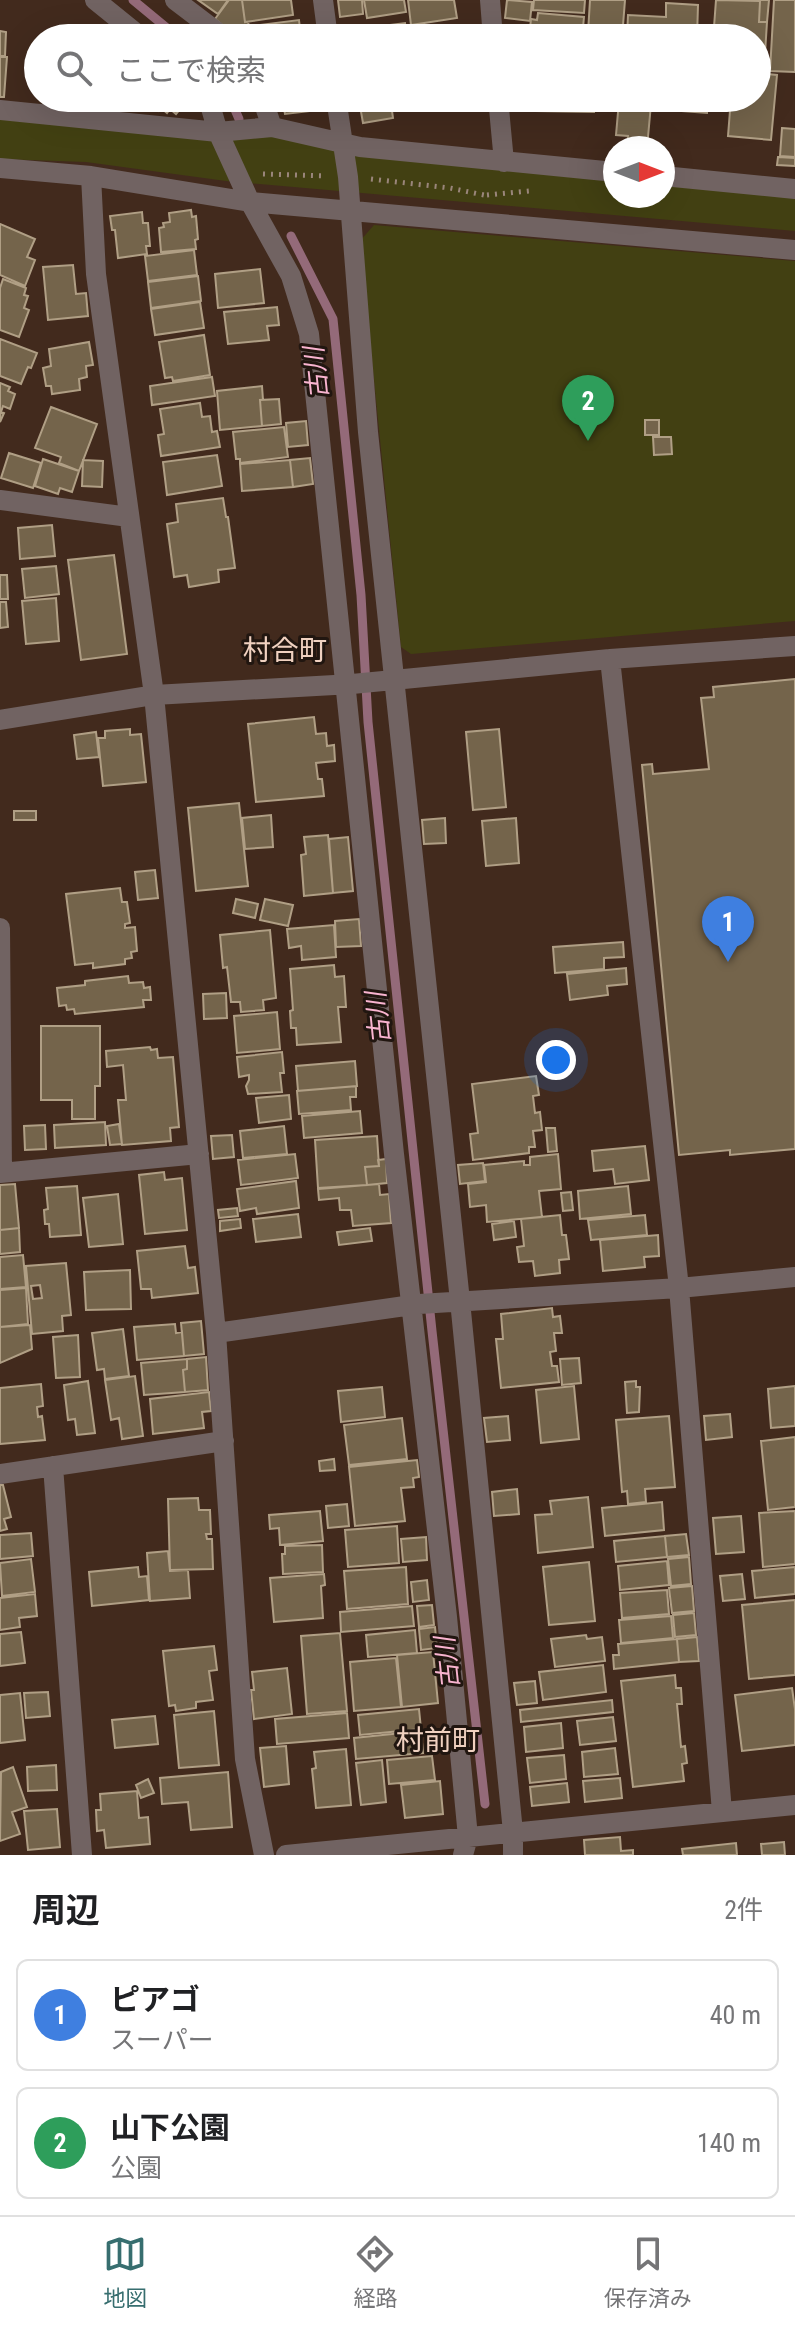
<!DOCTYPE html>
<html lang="ja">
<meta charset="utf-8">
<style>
body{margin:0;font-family:"Roboto Condensed","Noto Sans JP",sans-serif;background:#f2f2f2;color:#202124}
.compass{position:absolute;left:603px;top:136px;width:72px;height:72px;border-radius:50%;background:#fff;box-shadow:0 8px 32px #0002;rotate:90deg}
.you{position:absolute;left:556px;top:1060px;width:28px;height:28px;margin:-20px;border:6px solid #fff;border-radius:50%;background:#1a73e8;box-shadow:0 0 0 12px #1a73e833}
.badge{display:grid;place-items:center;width:52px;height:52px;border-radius:50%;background:#376e6f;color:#fff;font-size:26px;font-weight:700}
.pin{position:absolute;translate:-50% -66px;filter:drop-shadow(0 2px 4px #0008)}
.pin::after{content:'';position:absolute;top:42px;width:28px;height:24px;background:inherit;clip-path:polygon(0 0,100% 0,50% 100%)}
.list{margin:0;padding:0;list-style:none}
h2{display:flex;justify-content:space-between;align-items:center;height:104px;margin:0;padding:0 32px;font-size:34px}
h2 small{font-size:26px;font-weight:400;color:#757577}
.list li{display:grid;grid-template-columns:52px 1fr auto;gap:24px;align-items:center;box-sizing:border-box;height:112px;margin:0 16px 16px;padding:0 16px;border:2px solid #e0e0e0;border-radius:12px}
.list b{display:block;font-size:30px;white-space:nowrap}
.list p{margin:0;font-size:26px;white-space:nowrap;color:#757577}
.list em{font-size:26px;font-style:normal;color:#757577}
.icon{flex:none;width:44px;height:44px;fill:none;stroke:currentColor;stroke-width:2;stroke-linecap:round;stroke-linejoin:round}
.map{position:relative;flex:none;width:795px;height:1855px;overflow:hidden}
.search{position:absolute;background:#fff;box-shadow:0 8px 32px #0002;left:24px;right:24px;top:24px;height:88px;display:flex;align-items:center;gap:20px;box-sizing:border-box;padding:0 28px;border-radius:44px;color:#757577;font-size:30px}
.sheet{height:360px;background:#fff}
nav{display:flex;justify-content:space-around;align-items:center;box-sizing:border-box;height:112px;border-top:2px solid #e0e0e0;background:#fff;font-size:22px;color:#757577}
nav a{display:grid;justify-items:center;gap:4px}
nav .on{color:#376e6f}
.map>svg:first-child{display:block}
.green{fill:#424012}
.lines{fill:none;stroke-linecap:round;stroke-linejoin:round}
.stream{stroke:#946a79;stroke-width:9}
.building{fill:#74644b;stroke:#b09f85;stroke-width:2;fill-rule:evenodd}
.path{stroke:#9a867b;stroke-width:5;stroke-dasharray:2 6;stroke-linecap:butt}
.street{stroke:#716362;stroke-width:20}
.labels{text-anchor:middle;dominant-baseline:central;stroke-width:6;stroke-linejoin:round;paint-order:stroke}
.water-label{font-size:26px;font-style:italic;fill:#f9b4d0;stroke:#211610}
.quarter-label{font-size:28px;fill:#f0d1c0;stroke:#211610}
</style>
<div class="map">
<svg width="795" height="1855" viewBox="0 0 795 1855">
<rect width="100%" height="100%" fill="#422a1d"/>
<path class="green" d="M0,116L338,139L615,181V196H663V185L795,197V231L226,181L86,162L0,159Z
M374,225L795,261V621L411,654L401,647L360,241Z"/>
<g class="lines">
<path class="stream" d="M133,0L179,38
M230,98L239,119
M291,236L333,319L361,595L368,722L432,1331L485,1804"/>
</g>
<path class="building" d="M198,0H228L218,14Z
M229,0H242L245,22H248L249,26L227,29L215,19Z
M242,0H291L293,15L245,22Z
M338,0H362L363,14L340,17Z
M364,0H404L406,12L367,18Z
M408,0H454L457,18L411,25Z
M507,0L532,2L530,21L505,18Z
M534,0H585L584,13L533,10Z
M590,0H625L622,38H595V34L588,33Z
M716,0L760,1L759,22H767L764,69H757V38H719L720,28L714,27Z
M758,0H769L767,22H759L760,1Z
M774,0H795V72L770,71Z
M666,3L698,5L697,38H627L628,15L666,17Z
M538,13L584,17L582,38H529L531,19L537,20Z
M299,20L301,38H240L229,29Z
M405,23L406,38H367L365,28Z
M470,30L471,38H424V35Z
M0,31L6,32L5,56H0Z
M0,57H7L4,97H0Z
M757,73L777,75L771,140L728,136L731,98H757Z
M141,98H194L184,110L181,108L176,114L170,109L167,113L161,108L158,111Z
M282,98H309L311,111L285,114Z
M364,98H418L420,106L392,111L393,118L363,123L360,106L365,105Z
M536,98H595L594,112L536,111Z
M657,98H708L707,113L656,109Z
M619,101L651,104L647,148H627L628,136L616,135Z
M782,128L795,129V157L780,156Z
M778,157L795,158V166L777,165Z
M191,210L192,217L196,216L198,239L195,240L196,249L161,252L159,228L164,227L163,223L170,222L169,213Z
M142,212L143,223H148L150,246H146L147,254L118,258L115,230H112L110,216Z
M0,224L35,239L27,257L35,260L25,286L0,275Z
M194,250L197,275L148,281L145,256Z
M73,265L76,294L86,293L88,316L48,320L43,267Z
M260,269L264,303L218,308L215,274Z
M198,276L201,301L151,308L148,282Z
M3,279L26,288L24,295L28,296L24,308L29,310L19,337L0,330V288Z
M200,302L204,328L155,335L151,309Z
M277,307L279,325L267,326L269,340L228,344L224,312Z
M204,335L210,375L173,381L172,377L165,378L159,342Z
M0,339L37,353L31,368L28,367L21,384L0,376Z
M89,342L93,365L86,366L87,377L79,379L80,390L52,394L51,386H46L43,368L51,366L49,349Z
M212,377L215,396L152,405L150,386Z
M0,383L10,387L8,391L15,394L10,409L3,406L1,412L4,413L0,422Z
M262,386L263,400H260L262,426L220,430L217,391Z
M279,399L281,424L262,426L260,400Z
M200,403L202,417L210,416L212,432L217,431L220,447L161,456L158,435L164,434L160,409Z
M51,407L97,424L79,471L59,463L61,457L35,448Z
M645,420H659V435H645Z
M306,421L308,445L288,447L286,423Z
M284,427L288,457L240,463V459H236L233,432Z
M653,437H671L672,454L654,455Z
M9,453L41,463L33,488L1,478Z
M217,455L222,486L167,495L163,462Z
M310,458L313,484L293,487L290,460Z
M43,459L79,471L72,492L60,488L58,494L35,486Z
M83,460L103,461L102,487L82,486Z
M290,460L293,487L242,491L240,464Z
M223,498L226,517H228L235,568L218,570L219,582L189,587L187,575L174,577L167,524L178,522L176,504Z
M52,525L55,556L20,559L18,528Z
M114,555L127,654L81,660L68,560Z
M56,566L59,594L25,598L22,569Z
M0,575H7L8,599H0Z
M56,598L59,641L26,644L22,601Z
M0,602H6L8,627L0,628Z
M795,679V1149L730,1155V1150L679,1155L642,765L652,764L653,774L709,769L701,698L714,697L713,687Z
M314,717L316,734L326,733L327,746L334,745L335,761L316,763L318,779H322L324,796L256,802L248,724Z
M130,729V735L141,734L146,782L103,786L98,738H105V731Z
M499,729L506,807L473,810L466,732Z
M96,732L99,757L77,759L74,735Z
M239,803L248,886L196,891L188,808Z
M14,811H36V820H14Z
M271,815L273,847L245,849L242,818Z
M445,818L446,843L424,844L422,820Z
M516,818L519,863L486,866L482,821Z
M328,835L333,893L304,896L301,855L306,854L304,837Z
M348,837L353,891L333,893L329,839Z
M155,870L158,898L138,900L135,872Z
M120,888L122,902H127L130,923L125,924V928L135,927L137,951L131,952L132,958L125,959V964L93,968V963L75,965L66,894Z
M236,899L258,904L255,918L233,913Z
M265,899L293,905L288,926L260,920Z
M359,919L361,946L336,947L335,921Z
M334,925L336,957L302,960L301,946L289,948L287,929Z
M270,930L276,998L263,1000L264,1010L241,1012L240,1002H231L227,967L223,968L220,935Z
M623,942L624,957L604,958V969L555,973L553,947Z
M334,965L335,977L344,976L346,1007H338L341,1042L297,1045L296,1028H291L290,1011L293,1010L290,969Z
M626,968L627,984L607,986L608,995L570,1000L567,974Z
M128,976L129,983L143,982L144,988L150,987L151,1000H143L144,1007L75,1014L74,1009L67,1010L66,1005L59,1006L57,988L85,985V981Z
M226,993L227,1018L204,1019L203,994Z
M277,1012L280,1049L237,1053L234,1016Z
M41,1026H100V1086H95V1119H72V1100H41Z
M150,1047L151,1050L157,1049L158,1058L173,1057L179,1127L170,1128L171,1141L122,1145L118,1100H126L123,1065L107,1067L106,1051Z
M282,1052L284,1073H280L282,1092L248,1094L246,1086L249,1080V1075L239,1077L237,1057Z
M355,1061L357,1086L298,1091L296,1066Z
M536,1076L539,1095L533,1096L535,1113L540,1112L542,1130L533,1131L535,1147H529V1153L473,1160L470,1134L478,1133L472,1084Z
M356,1086V1097H350L351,1110L299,1114L297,1091Z
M289,1095L291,1119L259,1123L256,1098Z
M360,1111L362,1133L304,1138L302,1116Z
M105,1122L106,1145L55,1148L54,1125Z
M119,1124L122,1144L110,1145L107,1126Z
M45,1125L46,1149L25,1150L24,1126Z
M284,1126L287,1154L243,1158L240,1131Z
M546,1128H555L557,1151L548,1152Z
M232,1135L234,1157L213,1159L211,1136Z
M377,1136L379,1166L365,1167L367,1185L318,1188L315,1140Z
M645,1146L649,1180L615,1184L613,1169L594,1171L592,1151Z
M295,1154L298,1178L241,1185L238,1160Z
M558,1154L561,1189L539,1191L542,1217L487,1222L486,1205L470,1207L468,1184L486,1182L484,1165L524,1161V1165H530V1157Z
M386,1159L387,1183L367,1185L365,1167L379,1166L378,1160Z
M483,1163L485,1181L460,1184L458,1165Z
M164,1172L165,1180L182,1178L187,1230L145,1234L139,1175Z
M296,1181L299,1208L257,1214L256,1208L240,1211L237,1189Z
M15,1184L19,1228L0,1230V1185Z
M379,1184L380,1195L389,1194L391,1223L353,1226L351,1210H340L339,1198L319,1200L318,1189Z
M77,1186L81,1235L50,1237L49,1224H45L44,1210L48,1209L46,1188Z
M628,1186L631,1214L580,1219L578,1191Z
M571,1192L573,1210L563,1211L561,1193Z
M118,1194L123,1244L89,1247L83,1198Z
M237,1208L238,1216L219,1218L218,1210Z
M298,1214L301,1237L256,1242L253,1219Z
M560,1215L562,1235H566L569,1259L559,1260L560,1273L535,1276L533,1261L519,1262L517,1247L524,1246L521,1219Z
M645,1215L647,1235L591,1240L588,1220Z
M240,1219L241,1228L220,1231V1221Z
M514,1221L516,1237L494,1240L492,1224Z
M19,1228L20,1252L0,1254V1230Z
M370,1228L372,1241L339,1245L337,1232Z
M658,1235L659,1256L644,1257L645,1267L603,1271L600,1240Z
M185,1246L188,1268L195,1267L198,1293L152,1298L151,1289H141L137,1251Z
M23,1255L26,1287L0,1289V1257Z
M66,1263L71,1315L62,1316L63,1331L32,1334L26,1266ZM40,1285L42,1298L33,1299L31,1286Z
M130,1270L131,1309L86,1310L84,1272Z
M26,1288L28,1324L0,1327V1290Z
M552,1308L553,1317L560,1316L562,1333H554L556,1351L550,1352L552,1366H557L559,1382L501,1388L496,1339H503L501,1314Z
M201,1321L204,1354L184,1356L181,1323Z
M175,1324L176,1333L182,1332L184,1356L137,1360L134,1327Z
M30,1325L32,1349L0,1363V1327Z
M123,1329L129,1376L105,1379L104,1369L97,1370L92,1333Z
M78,1335L80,1377L56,1378L53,1337Z
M206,1357L208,1390L185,1392L183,1370L187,1369V1359Z
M579,1358L581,1383L562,1385L560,1359Z
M187,1359V1369L183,1370L185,1392L144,1395L141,1363Z
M135,1376L143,1436L122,1439L119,1418L111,1420L105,1380Z
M88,1381L95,1433L77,1435L75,1419L68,1420L64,1385Z
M636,1381V1387H640L639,1412L627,1413L625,1382Z
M41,1384L43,1406L37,1407L38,1417L42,1416L45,1440L0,1444V1388Z
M574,1386L579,1439L541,1443L536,1390Z
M795,1386V1426L771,1428L768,1389Z
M382,1387L385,1417L341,1422L338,1391Z
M209,1392L211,1411L202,1412L204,1428L153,1434L150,1399Z
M730,1414L732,1437L706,1440L704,1416Z
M508,1416L510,1440L487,1442L484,1418Z
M669,1416L675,1487L645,1489L646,1502L628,1504L627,1491L622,1492L616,1420Z
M402,1418L407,1459L349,1465L344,1425Z
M795,1437V1507L768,1510L761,1441Z
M334,1459L335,1470L320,1471L319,1461Z
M417,1460L419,1477L413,1478L414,1487L401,1488L405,1521L355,1526L349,1467Z
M0,1485H3L11,1517L4,1519L7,1529L0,1531Z
M517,1489L519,1514L494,1516L492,1492Z
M588,1497L593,1547L538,1553L535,1515L552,1514L550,1501Z
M198,1498L199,1510H210L211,1534H206L207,1539H212L213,1569L170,1570L168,1499Z
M662,1502L664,1530L605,1536L602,1508Z
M347,1504L349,1526L328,1528L326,1506Z
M320,1511L323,1541L280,1545L279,1528L270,1529L269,1515Z
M795,1511V1564L763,1567L759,1513Z
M741,1516L744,1552L716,1554L713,1518Z
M397,1526L399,1563L348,1567L345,1530Z
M31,1533L33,1556L0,1559V1535Z
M686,1534L689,1555L667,1557L665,1536Z
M665,1536L667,1557L616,1562L614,1541Z
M426,1537L427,1560L403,1562L401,1539Z
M322,1545L323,1572L283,1574L282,1554H285V1546Z
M168,1551L170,1571L188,1570L190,1598L150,1601L147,1553Z
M689,1557L691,1584L671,1586L668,1559Z
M31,1559L35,1592L2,1596L0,1563Z
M667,1561L669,1585L620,1590L618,1566Z
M589,1562L595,1621L549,1625L543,1567Z
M138,1567L139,1577L147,1576L149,1600L92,1606L89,1572Z
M406,1567L408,1604L347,1609L344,1571Z
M795,1567V1594L755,1598L752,1571Z
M324,1574L325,1585L321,1586L323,1618L274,1622L270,1578Z
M742,1574L745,1599L723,1601L720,1576Z
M427,1580L429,1600L413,1602L411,1582Z
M692,1586L694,1611L672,1613L669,1588Z
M667,1590L669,1614L622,1618L620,1593Z
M35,1594L37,1616L19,1618L20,1627L0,1630V1598Z
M795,1600V1675L749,1679L742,1605Z
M432,1605L434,1625L419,1627L417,1606Z
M412,1606L414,1626L341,1632L340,1612Z
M694,1613L696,1635L675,1637L673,1615Z
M671,1616L673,1638L621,1643L619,1620Z
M435,1627L437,1648L421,1650L419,1629Z
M415,1630L417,1653L368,1657L366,1635Z
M21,1632L25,1663L0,1666V1634Z
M340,1633L347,1711L307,1714L301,1636Z
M586,1635L587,1639L602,1637L605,1661L555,1667L551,1639Z
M697,1637L699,1661L679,1662L677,1639Z
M677,1639L679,1662L614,1669L613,1655H619L618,1644Z
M214,1646L217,1670L209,1671L213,1700L196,1702V1708L176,1711L175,1705L169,1706L163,1651Z
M433,1652L438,1703L402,1707L397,1655Z
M396,1658L401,1707L354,1711L350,1662Z
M603,1665L606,1692L543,1700L539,1672Z
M287,1668L292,1714L254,1719L251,1690H254L252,1672Z
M675,1675L676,1688H681L682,1704H677L681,1747L685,1746L687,1763L682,1764L684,1781L633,1787L621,1681Z
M535,1681L537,1703L517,1705L514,1683Z
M792,1688L795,1709V1745L742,1751L735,1695Z
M48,1692L50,1716L26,1718L24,1693Z
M20,1693L25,1740L0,1743V1695Z
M612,1700L613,1712L521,1722L520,1710Z
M419,1709L421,1729L360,1735L358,1715Z
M214,1711L219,1765L179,1768L174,1715Z
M347,1713L349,1738L277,1744L275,1719Z
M155,1716L158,1744L115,1748L112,1720Z
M613,1717L616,1741L580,1745L577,1721Z
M561,1723L563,1748L526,1752L524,1727Z
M421,1731L423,1753L356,1759L354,1738Z
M286,1746L289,1784L264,1787L260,1748Z
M615,1748L618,1774L584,1777L582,1752Z
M346,1749L351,1805L316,1808L312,1769L316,1768L314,1752Z
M564,1755L566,1779L530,1783L527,1758Z
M432,1756L435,1780L389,1784L387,1760Z
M382,1760L386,1802L361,1805L356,1763Z
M56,1765L57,1790L28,1791L27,1767Z
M13,1767L27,1807L12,1812L20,1834L0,1841L1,1772Z
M228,1772L232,1827L191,1830L188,1802L162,1804L160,1778Z
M620,1778L622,1798L585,1802L583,1781Z
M148,1779L154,1793L141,1798L136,1785Z
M440,1781L443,1814L405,1818L401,1785Z
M567,1783L569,1802L532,1806L530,1787Z
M137,1791L139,1818L148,1817L150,1844L106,1848L104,1830L97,1831L96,1810H101L100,1794Z
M57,1809L60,1847L28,1850L24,1811Z
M620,1837L621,1851L633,1850V1855H585L584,1840Z
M784,1842L785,1855H762L761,1844Z
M736,1843L737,1855H683L682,1849Z"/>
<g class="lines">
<path class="path" d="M263,174L325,176
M371,179L450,188L484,195
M487,195L529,191
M631,196L650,197"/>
<path class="street" d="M95,0L142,38
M175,0L225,38
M323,0L328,38
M490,0L493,38
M208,98L218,132L250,202L291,276L309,334L394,1154L447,1617L468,1837L463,1855
M262,98L272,127
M336,98L348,177L368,432L460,1301L513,1832V1855
M498,98L504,162
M0,110L218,132L272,127L360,147L615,172
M0,168L91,176L250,202L795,250
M91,176L96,274L154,695L216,1333L245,1759L264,1855
M663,176L795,189
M0,500L129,517
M610,659L679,1288L722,1812
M0,720L154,695L352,684L610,659L795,646
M0,928L2,1173
M0,1173L199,1154
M216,1333L419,1304L679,1288L795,1277
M53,1466L82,1855
M0,1474L224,1441
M286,1855L795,1805"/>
</g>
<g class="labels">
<g class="water-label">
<text transform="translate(316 373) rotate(-96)">古川</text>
<text transform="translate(378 1018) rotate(-96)">古川</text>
<text transform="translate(447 1663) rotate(-96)">古川</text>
</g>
<g class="quarter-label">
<text x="285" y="650">村合町</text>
<text x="438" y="1740">村前町</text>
</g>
</g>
</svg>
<svg class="compass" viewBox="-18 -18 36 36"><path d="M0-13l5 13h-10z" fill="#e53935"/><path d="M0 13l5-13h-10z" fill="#757577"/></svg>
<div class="you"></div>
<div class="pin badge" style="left:728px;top:962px;background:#3f7fe0">1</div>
<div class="pin badge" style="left:588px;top:441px;background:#2e9e5b">2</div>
<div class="search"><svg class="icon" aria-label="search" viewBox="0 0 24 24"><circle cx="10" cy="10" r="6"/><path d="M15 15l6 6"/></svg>ここで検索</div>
</div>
<section class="sheet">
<h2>周辺<small>2件</small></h2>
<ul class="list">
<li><span class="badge" style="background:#3f7fe0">1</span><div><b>ピアゴ</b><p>スーパー</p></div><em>40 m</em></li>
<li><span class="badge" style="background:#2e9e5b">2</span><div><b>山下公園</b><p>公園</p></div><em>140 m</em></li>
</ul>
</section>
<nav>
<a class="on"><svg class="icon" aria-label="map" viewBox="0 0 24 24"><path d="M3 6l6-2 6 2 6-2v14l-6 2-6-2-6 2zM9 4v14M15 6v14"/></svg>地図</a>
<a><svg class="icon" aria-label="directions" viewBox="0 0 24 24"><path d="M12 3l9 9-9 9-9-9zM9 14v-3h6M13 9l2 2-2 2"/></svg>経路</a>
<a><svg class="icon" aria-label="saved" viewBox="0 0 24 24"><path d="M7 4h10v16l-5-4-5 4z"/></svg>保存済み</a>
</nav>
